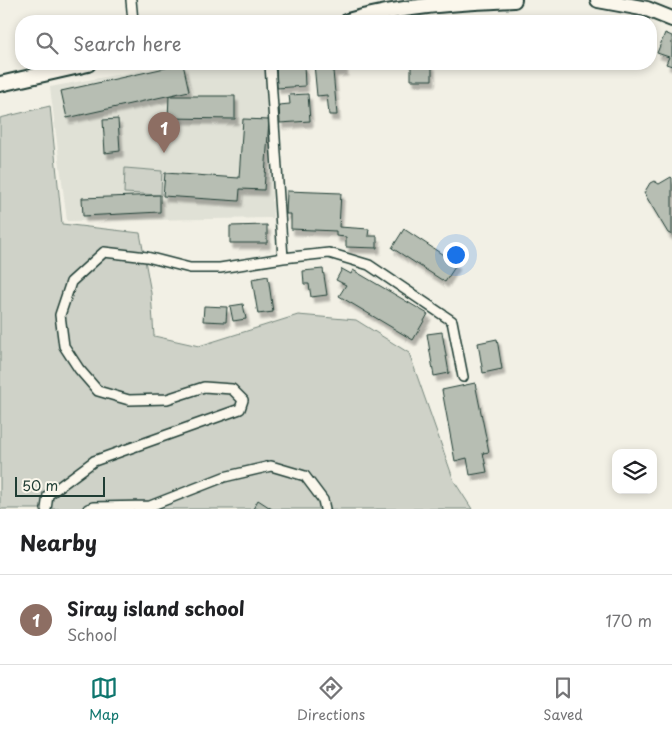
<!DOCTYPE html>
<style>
body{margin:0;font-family:"Playpen Sans",sans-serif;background:#f6f6f6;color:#202124}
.controls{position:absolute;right:15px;bottom:15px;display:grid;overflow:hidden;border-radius:10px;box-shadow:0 2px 8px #0003}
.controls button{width:45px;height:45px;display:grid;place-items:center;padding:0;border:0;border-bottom:1px solid #e0e0e0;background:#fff;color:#202124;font:25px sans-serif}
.scale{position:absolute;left:15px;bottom:12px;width:90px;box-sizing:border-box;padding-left:5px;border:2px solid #1f3d34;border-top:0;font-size:14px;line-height:18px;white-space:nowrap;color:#1f3d34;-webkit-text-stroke:4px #fbf7ec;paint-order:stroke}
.you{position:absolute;left:455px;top:254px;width:18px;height:18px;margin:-12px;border:4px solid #fff;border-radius:50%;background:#1a73e8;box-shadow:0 0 0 8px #1a73e833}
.badge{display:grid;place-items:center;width:32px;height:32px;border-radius:50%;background:#0f766e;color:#fff;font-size:16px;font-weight:700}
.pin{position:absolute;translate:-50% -41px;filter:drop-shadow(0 1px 2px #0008)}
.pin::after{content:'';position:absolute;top:26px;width:18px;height:15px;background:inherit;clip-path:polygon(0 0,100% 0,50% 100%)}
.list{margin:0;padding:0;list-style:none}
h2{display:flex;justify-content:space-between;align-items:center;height:65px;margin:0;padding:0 20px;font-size:21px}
h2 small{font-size:16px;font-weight:400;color:#757577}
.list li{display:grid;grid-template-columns:32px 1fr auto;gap:15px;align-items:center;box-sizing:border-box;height:90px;padding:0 20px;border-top:1px solid #e0e0e0}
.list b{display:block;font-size:19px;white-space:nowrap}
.list p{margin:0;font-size:16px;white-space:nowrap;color:#757577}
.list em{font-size:16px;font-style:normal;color:#757577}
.icon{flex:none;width:28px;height:28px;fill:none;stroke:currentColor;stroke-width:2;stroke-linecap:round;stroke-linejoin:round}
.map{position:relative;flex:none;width:672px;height:509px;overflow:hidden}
.search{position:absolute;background:#fff;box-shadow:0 2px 8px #0003;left:15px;right:15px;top:15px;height:55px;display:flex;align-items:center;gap:12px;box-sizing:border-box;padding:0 18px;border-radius:20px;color:#757577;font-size:19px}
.sheet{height:155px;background:#fff}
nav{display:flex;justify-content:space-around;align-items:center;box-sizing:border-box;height:70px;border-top:1px solid #e0e0e0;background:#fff;font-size:14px;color:#757577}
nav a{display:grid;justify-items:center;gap:2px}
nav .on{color:#0f766e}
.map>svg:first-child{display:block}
.built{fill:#e0e1d6}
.green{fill:#cfd2c8;stroke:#77887e}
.building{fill:#b7beb3;stroke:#1f3d34;filter:url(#shadow)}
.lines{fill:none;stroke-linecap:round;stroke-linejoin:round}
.street-casing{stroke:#1f3d34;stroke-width:12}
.secondary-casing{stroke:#1f3d34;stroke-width:18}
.path{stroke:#1f3d34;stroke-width:2;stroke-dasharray:5 4;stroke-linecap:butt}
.street{stroke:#fbf7ec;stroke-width:9}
.secondary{stroke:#fbf7ec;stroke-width:14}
</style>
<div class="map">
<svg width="672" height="509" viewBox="0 0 672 509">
<defs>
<filter id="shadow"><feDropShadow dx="3" dy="5.5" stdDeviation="1" flood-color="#0004"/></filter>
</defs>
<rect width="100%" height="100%" fill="#f2f0e5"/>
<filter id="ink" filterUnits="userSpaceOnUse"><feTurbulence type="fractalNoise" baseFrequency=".02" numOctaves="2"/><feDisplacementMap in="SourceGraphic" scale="10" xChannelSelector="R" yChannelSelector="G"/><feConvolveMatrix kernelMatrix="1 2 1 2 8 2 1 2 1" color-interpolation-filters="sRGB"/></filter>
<g filter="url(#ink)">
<path class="built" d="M175,64H265L273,218L67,221L50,87Z"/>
<path class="green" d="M50,106L62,224L140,233L151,293L154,336L199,346L298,315L356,320L409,353L454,481L472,509H0V118Z
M125,168L162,171L161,195L124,193Z"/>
<path class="building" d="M665,33L672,36V66L666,64L669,57L657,53Z
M183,64L189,91L67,118L61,91Z
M276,64H304L305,86L277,88Z
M314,64H344L345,70L333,71L337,115H329L327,95L317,96Z
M411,64H432V80H411Z
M308,94L310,121L280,123L279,105L290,104L289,95Z
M169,96H235V119L168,118Z
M118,119L120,151L105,153L103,120Z
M243,119L269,120L264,190L240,189L239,201L163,196L165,173L239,178Z
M671,177L672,178V235L668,233L644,193L650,183L654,181L659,184Z
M287,191L341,193L339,227L369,229L368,236H377V248L346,247V237L336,236V231L291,229V214H286Z
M160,195V212L83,216L82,198Z
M267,225V243H230V226Z
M404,229L457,264L445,282L392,248Z
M323,269L327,295L311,297L309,284H304L303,271Z
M342,269L351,274L353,270L428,314L413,340L339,296L346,285L336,280Z
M268,276L273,312L258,314L252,279Z
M243,304L246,319L233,321L230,306Z
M204,306L227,307L226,322L203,321Z
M442,332L449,373L434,376L427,334Z
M497,339L502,369L483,373L478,343Z
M475,383L489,452L483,453L487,472L470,475L467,458L455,461L442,390Z
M258,500L272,509H253Z"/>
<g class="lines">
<defs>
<path id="street" d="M131,0L133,21
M270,64L283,258
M46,509L48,495L94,461L240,409L243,400L232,389L204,387L167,399L129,400L98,391L79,369L64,346L60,315L71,282L104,252L147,257L190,268H220L283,258L329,253L369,265L452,321L463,377
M88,509L93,507L150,506L224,477L271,466L305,476L323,500L325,509"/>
<path id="secondary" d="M598,0L647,9L672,19
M348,21C403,5 458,3 514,0
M0,84L88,64"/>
</defs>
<use href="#street" class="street-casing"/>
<use href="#secondary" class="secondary-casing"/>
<path class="path" d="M220,64V68"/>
<use href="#street" class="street"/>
<use href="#secondary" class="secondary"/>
</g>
</g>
</svg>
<div class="controls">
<button><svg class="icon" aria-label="layers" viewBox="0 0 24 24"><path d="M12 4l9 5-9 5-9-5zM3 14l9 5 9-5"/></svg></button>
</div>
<div class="scale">50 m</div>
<div class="you"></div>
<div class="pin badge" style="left:164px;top:153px;background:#8d6e63">1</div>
<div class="search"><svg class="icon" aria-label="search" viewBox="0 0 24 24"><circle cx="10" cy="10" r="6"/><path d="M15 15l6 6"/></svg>Search here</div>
</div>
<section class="sheet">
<h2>Nearby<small></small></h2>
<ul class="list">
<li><span class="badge" style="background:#8d6e63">1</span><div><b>Siray island school</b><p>School</p></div><em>170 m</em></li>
</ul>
</section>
<nav>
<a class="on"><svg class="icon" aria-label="map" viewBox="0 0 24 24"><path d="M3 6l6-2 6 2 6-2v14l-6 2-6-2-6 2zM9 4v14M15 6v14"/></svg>Map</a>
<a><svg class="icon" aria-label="directions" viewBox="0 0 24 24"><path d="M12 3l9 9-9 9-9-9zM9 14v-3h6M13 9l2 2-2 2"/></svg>Directions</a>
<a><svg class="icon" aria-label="saved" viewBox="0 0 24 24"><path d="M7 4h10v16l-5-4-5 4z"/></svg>Saved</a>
</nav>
